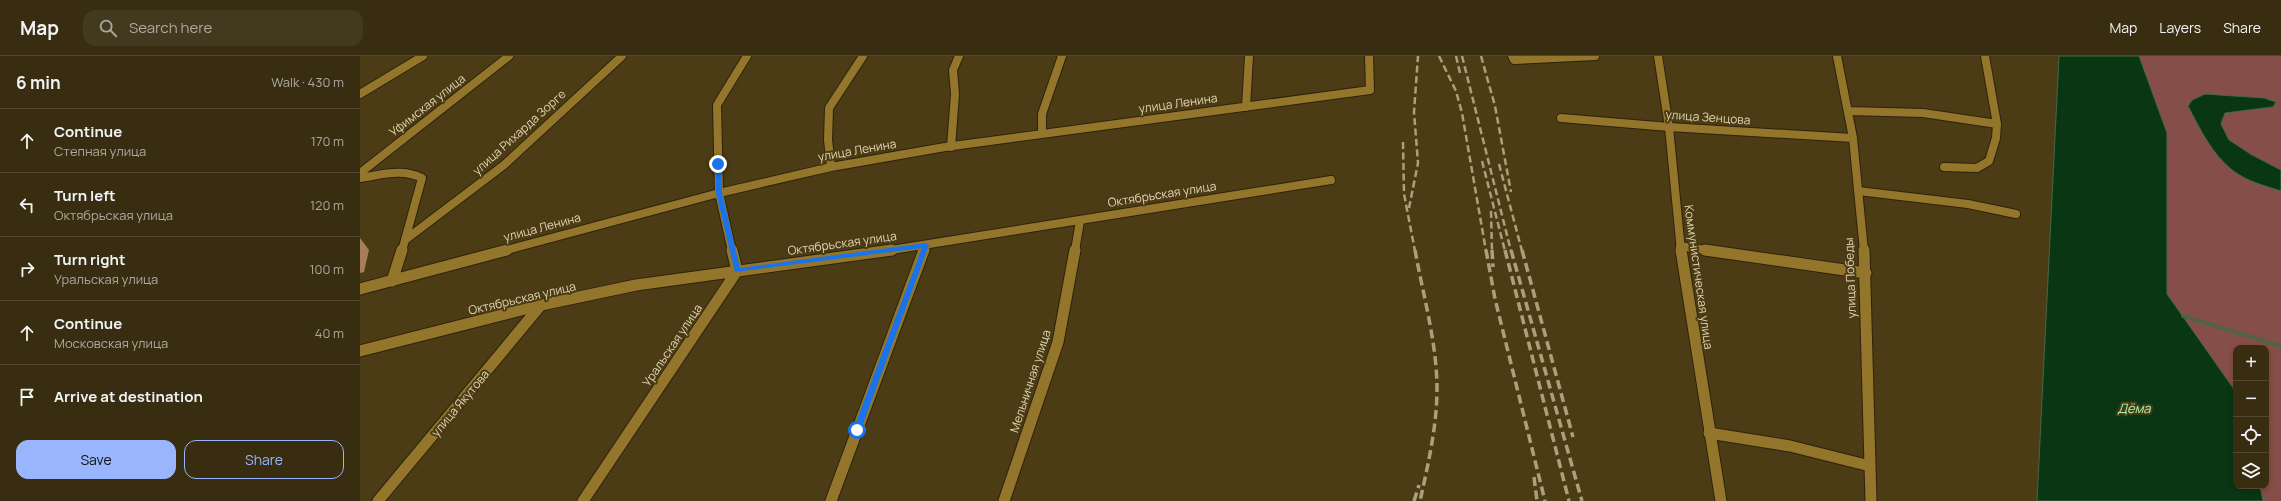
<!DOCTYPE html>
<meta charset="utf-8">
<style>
body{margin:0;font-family:Manrope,sans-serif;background:#43391e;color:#f1f3f6}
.controls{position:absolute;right:12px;bottom:12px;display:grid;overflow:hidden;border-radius:8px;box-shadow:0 2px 6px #0003}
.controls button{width:36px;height:36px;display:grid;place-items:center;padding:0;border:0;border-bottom:1px solid #524930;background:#382d10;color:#f1f3f6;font:20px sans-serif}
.stop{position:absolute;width:12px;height:12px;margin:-9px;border:3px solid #1a73e8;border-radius:50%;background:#fff}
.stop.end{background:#1a73e8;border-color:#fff;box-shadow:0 1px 4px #0008}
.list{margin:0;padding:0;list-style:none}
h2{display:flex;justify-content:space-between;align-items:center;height:52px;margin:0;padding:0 16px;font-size:17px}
h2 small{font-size:13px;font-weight:400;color:#aba89f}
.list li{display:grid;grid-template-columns:26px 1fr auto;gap:12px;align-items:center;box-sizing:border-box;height:64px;padding:0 16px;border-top:1px solid #524930}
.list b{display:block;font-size:15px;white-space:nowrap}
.list p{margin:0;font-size:13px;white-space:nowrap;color:#aba89f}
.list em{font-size:13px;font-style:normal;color:#aba89f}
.actions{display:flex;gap:8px;padding:12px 16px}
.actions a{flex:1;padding:9px 0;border:1px solid #99b5fd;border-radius:12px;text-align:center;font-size:14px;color:#99b5fd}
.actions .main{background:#99b5fd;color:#111}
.icon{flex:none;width:22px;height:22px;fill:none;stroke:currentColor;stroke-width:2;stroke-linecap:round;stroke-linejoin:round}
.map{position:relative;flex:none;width:1921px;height:445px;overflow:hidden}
header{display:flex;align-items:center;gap:24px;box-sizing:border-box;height:56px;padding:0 20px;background:#382d10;border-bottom:1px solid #524930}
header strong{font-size:19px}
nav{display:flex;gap:22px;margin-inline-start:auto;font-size:14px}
.search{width:280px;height:36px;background:#43391e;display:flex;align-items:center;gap:10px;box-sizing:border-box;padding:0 14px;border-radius:12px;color:#aba89f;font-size:15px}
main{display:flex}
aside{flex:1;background:#382d10}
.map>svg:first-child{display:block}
.green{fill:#864e48}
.water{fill:#093714;stroke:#4a6643}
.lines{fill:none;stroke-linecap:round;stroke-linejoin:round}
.stream{stroke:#4a6643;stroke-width:3.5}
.minor-far1-casing{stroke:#2d230c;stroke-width:10}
.minor-casing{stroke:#2d230c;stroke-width:13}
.minor-far1{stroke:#93762c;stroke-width:8}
.minor{stroke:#93762c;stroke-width:11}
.rail-far1{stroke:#ae9f7b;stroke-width:2.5;stroke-dasharray:7 3.5;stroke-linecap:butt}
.rail{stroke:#ae9f7b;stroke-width:3.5;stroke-dasharray:9 4.5;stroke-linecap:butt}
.shaded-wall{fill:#a67f57}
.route{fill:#1a73e8}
.labels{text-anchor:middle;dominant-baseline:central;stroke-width:4;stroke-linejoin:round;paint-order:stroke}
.street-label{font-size:12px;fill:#e3d4b1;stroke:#4b3c15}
.water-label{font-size:13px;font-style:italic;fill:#a3f5ac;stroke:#4b3c15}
</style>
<header>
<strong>Map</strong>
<div class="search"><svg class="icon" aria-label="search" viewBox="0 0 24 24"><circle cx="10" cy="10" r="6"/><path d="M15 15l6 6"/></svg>Search here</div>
<nav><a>Map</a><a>Layers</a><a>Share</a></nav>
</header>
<main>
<aside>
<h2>6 min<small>Walk · 430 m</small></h2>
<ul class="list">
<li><svg class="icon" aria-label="ahead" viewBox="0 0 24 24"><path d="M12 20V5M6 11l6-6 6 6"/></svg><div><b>Continue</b><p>Степная улица</p></div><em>170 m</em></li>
<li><svg class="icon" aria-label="left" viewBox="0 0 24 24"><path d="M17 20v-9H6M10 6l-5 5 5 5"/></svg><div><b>Turn left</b><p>Октябрьская улица</p></div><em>120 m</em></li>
<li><svg class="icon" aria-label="right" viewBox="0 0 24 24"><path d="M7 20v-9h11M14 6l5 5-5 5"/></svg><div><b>Turn right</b><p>Уральская улица</p></div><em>100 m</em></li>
<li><svg class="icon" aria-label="ahead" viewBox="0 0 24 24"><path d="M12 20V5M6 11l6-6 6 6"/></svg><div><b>Continue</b><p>Московская улица</p></div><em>40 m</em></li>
<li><svg class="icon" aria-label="arrive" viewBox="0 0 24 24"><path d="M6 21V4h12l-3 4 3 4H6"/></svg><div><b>Arrive at destination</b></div></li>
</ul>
<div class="actions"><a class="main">Save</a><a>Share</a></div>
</aside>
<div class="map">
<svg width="1921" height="445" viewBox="0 0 1921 445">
<rect width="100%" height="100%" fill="#4b3c15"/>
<path class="green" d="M1779,0H1921V445H1903L1900,430H1906V292H1876V336L1807,238V77Z"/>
<path class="water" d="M1699,0H1779L1807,77V238L1876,336V430H1900L1903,445H1677Z
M1845,38L1904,42L1916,46L1913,51L1865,57L1861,68L1869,84L1892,99L1921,114V135C1905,130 1886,125 1872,114C1852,98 1840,73 1828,50L1832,44Z"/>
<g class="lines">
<path class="stream" d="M1823,260L1921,290"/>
<defs>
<path id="minor-far1" d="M1152,0L1154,4L1235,0
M1298,0L1309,71L1321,195
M1477,0L1493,82L1504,195
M0,38L63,0
M886,51L889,0
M1489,55L1563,57L1637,68
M1201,62L1309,71L1493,82
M682,78V58L702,0
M591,91L595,38L593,14L599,0
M471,111L468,84L469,52L503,0
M1584,111L1617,112L1629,105L1636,82L1637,68L1625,0
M0,117L149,0
M0,122C21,119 42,112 62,122L45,184
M1498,135L1608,148L1656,158
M1320,190L1352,195
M42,195L45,184L144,109L262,0
M143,195L359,137L471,111L585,91L1010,34L1009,0
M372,195L359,137L357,49L387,0
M525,195L971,124
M564,195L566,189
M715,195L720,165"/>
<path id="minor" d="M1321,194L1361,445
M1345,194L1506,217
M1504,194L1511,445
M32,225L42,194
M0,233L147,194
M0,295L181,249L276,229L532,194
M1349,377L1430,390L1510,410
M18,445L181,249
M223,445L377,215L372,194
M471,445L564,194
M644,445L698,286L715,194"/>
</defs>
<use href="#minor-far1" class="minor-far1-casing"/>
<use href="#minor" class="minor-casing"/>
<use href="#minor-far1" class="minor-far1"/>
<use href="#minor" class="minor"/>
<path class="rail-far1" d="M1079,0L1096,35L1102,57L1126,195
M1096,0L1100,17
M1102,0L1151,195
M1121,0L1135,50L1151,136
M1043,86L1044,138L1055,195
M1122,105L1145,195
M1139,108L1162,195
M1049,152L1058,107L1054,56L1058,0
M1131,155L1132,195"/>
<path class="rail" d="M1055,194C1063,239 1077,287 1077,333C1077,370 1068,409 1060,445
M1126,194L1135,243L1185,445
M1132,194L1133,211
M1145,194L1209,445
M1151,194L1222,445
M1162,194L1213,381
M1174,421L1177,445
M1054,445L1059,429"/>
</g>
<path class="shaded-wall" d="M0,182L9,194L4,216L0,217Z"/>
<path class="route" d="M358,106L361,108L362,137L380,212L566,187L569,189L500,376L497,377L493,374L562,192L375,216L356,137V108Z"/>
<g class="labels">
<g class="street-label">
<text transform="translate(818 47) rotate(-8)">улица Ленина</text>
<text transform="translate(67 49) rotate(-38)">Уфимская улица</text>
<text transform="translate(1348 61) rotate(4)">улица Зенцова</text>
<text transform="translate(159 76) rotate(-42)">улица Рихарда Зорге</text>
<text transform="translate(497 94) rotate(-10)">улица Ленина</text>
<text transform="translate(802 138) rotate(-9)">Октябрьская улица</text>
<text transform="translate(182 171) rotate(-15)">улица Ленина</text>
<text transform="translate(482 187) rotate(-8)">Октябрьская улица</text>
<text transform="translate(1339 221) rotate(82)">Коммунистическая улица</text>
<text transform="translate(1490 222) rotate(-92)">улица Победы</text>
<text transform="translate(162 242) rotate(-13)">Октябрьская улица</text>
<text transform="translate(312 289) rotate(-56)">Уральская улица</text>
<text transform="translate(670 325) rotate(-72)">Мельничная улица</text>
<text transform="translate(100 347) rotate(-50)">улица Якутова</text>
</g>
<g class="water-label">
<text x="1774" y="352">Дёма</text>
</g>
</g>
</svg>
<div class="controls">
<button>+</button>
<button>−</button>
<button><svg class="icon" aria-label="locate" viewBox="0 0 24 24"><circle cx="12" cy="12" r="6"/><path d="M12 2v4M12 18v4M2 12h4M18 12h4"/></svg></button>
<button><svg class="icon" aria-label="layers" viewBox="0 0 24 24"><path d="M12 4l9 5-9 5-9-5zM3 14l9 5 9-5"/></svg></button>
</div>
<div class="stop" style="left:497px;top:374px"></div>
<div class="stop end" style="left:358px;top:108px"></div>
</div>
</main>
